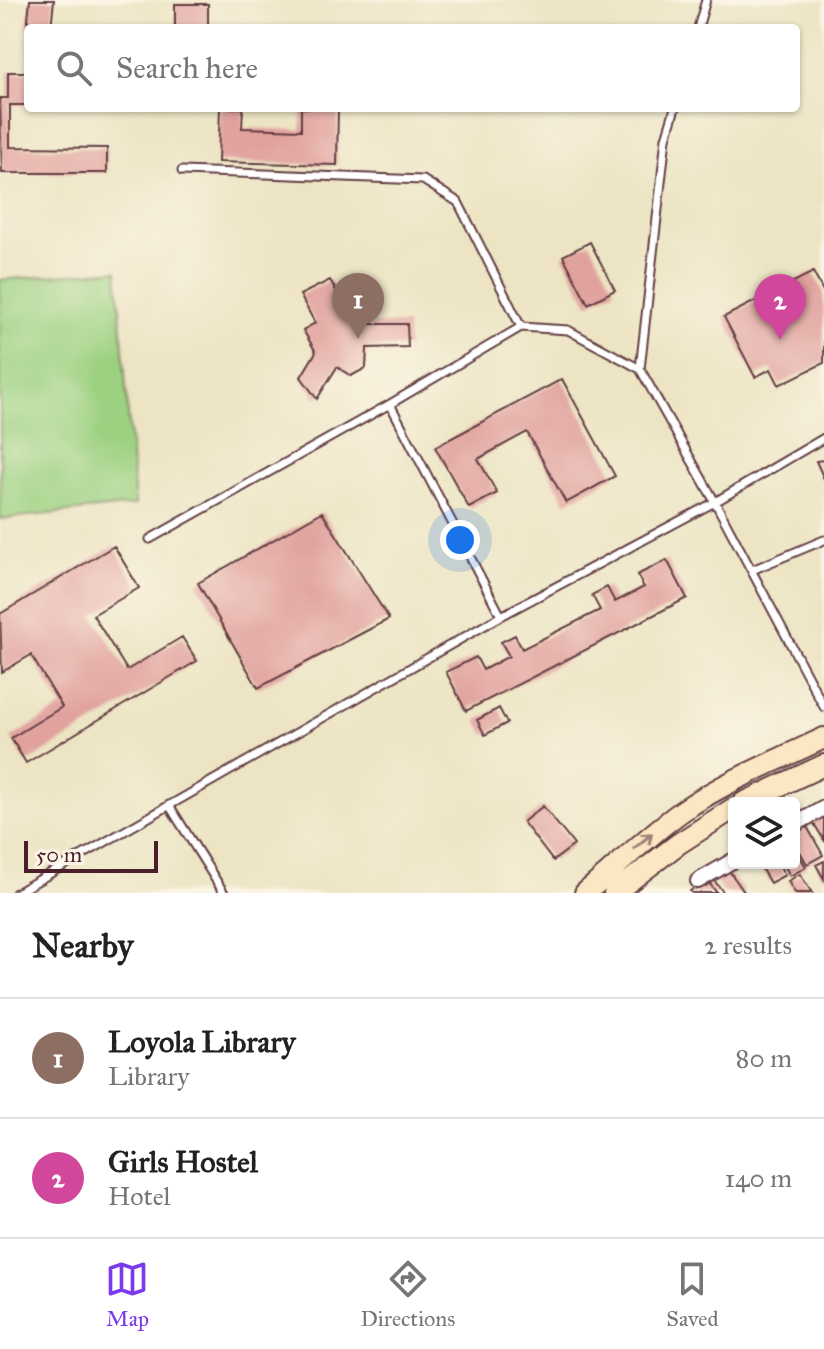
<!DOCTYPE html>
<style>
body{margin:0;font-family:"IM FELL Great Primer",serif;background:#f2f2f2;color:#222}
.controls{position:absolute;right:24px;bottom:24px;display:grid;overflow:hidden;border-radius:8px;box-shadow:0 2px 6px #0004}
.controls button{width:72px;height:72px;display:grid;place-items:center;padding:0;border:0;border-bottom:2px solid #e0e0e0;background:#fff;color:#222;font:40px sans-serif}
.scale{position:absolute;left:24px;bottom:20px;width:134px;box-sizing:border-box;padding-left:8px;border:4px solid #4a1f2b;border-top:0;font-size:22px;line-height:28px;white-space:nowrap;color:#4a1f2b;-webkit-text-stroke:6px #fcf5e5;paint-order:stroke}
.you{position:absolute;left:460px;top:540px;width:28px;height:28px;margin:-20px;border:6px solid #fff;border-radius:50%;background:#1a73e8;box-shadow:0 0 0 12px #1a73e833}
.badge{display:grid;place-items:center;width:52px;height:52px;border-radius:50%;background:#7c3aed;color:#fff;font-size:26px;font-weight:700}
.pin{position:absolute;translate:-50% -66px;filter:drop-shadow(0 2px 4px #0008)}
.pin::after{content:'';position:absolute;top:42px;width:28px;height:24px;background:inherit;clip-path:polygon(0 0,100% 0,50% 100%)}
.list{margin:0;padding:0;list-style:none}
h2{display:flex;justify-content:space-between;align-items:center;height:104px;margin:0;padding:0 32px;font-size:34px}
h2 small{font-size:26px;font-weight:400;color:#767676}
.list li{display:grid;grid-template-columns:52px 1fr auto;gap:24px;align-items:center;box-sizing:border-box;height:120px;padding:0 32px;border-top:2px solid #e0e0e0}
.list b{display:block;font-size:30px;white-space:nowrap}
.list p{margin:0;font-size:26px;white-space:nowrap;color:#767676}
.list em{font-size:26px;font-style:normal;color:#767676}
.icon{flex:none;width:44px;height:44px;fill:none;stroke:currentColor;stroke-width:2;stroke-linecap:round;stroke-linejoin:round}
.map{position:relative;flex:none;width:824px;height:893px;overflow:hidden}
.search{position:absolute;background:#fff;box-shadow:0 2px 6px #0004;left:24px;right:24px;top:24px;height:88px;display:flex;align-items:center;gap:20px;box-sizing:border-box;padding:0 28px;border-radius:8px;color:#767676;font-size:30px}
.sheet{height:344px;background:#fff}
nav{display:flex;justify-content:space-around;align-items:center;box-sizing:border-box;height:112px;border-top:2px solid #e0e0e0;background:#fff;font-size:22px;color:#767676}
nav a{display:grid;justify-items:center;gap:4px}
nav .on{color:#7c3aed}
.map>svg:first-child{display:block}
.green{fill:#9cd181;stroke:#737856;stroke-width:2}
.building{fill:#e1a29e}
.lines{fill:none;stroke-linecap:round;stroke-linejoin:round}
.lane-casing{stroke:#623d42;stroke-width:11}
.street-casing{stroke:#623d42;stroke-width:18}
.secondary-casing{stroke:#623d42;stroke-width:24}
.lane{stroke:#fff;stroke-width:7}
.street{stroke:#fff;stroke-width:14}
.secondary{stroke:#fbe7c3;stroke-width:20}
.oneway{stroke:#a28377}
</style>
<div class="map">
<svg width="824" height="893" viewBox="0 0 824 893">
<rect width="100%" height="100%" fill="#fcf5e5"/>
<filter id="ink" filterUnits="userSpaceOnUse"><feTurbulence type="fractalNoise" baseFrequency=".0125" numOctaves="2"/><feDisplacementMap in="SourceGraphic" scale="16" xChannelSelector="R" yChannelSelector="G"/><feConvolveMatrix kernelMatrix="1 2 1 2 8 2 1 2 1" color-interpolation-filters="sRGB"/></filter>
<filter id="wash" filterUnits="userSpaceOnUse"><feTurbulence type="fractalNoise" baseFrequency=".006" numOctaves="4" result="noise"/><feDisplacementMap in="SourceGraphic" scale="32" xChannelSelector="R" yChannelSelector="G"/><feGaussianBlur stdDeviation="1.8" result="paint"/><feColorMatrix in="noise" values="0 0 0 0 0 0 0 0 0 0 0 0 0 0 0 0 0 1.4 0 .05"/><feComposite in="paint" operator="in"/></filter>
<g filter="url(#wash)">
<rect width="100%" height="100%" fill="#ece4c3"/>
<path class="green" d="M117,270L135,505L0,519V280Z"/>
<g id="blocks">
<path class="building" d="M30,0H54L51,28H27Z
M175,4H208V28H175Z
M8,72H28V105H10V147L107,148V173H2L0,98H8Z
M220,108H243L242,128L301,130V108H338L337,165L218,162Z
M590,242L615,290L588,304L563,256Z
M813,272L824,293V363L779,385L771,369L755,377L724,317Z
M330,280L345,306L353,300L367,324H407L408,347L367,348L366,368L351,376L337,367L317,399L301,377L316,352L303,330L315,323L300,295Z
M562,379L615,476L566,503L527,432L478,459L497,493L469,508L435,447Z
M824,460V479L816,461Z
M322,512L389,619L258,688L198,583Z
M114,546L139,588L93,615L127,670L182,637L197,661L26,763L11,738L62,707L31,655L2,672L0,614Z
M667,560L687,598L466,711L446,672L476,657L483,670L509,656L501,642L515,635L522,649L600,610L592,595L607,587L615,602L644,587L637,575Z
M499,708L507,723L485,735L477,720Z
M543,806L574,845L553,861L523,822Z
M824,815V840L813,822Z
M806,825L823,855L807,864L794,841V832Z
M794,846L806,867L790,876L783,863H794Z
M824,861V879L816,865Z
M758,863H778L785,875L770,883Z
M727,868L745,893H724L713,879Z
M800,874L812,893H795L788,881Z
M706,879L717,893H692L690,891Z"/>
</g>
</g>
<g filter="url(#ink)">
<use href="#blocks" fill-opacity="0" stroke="#623d42" stroke-width="2"/>
<g class="lines">
<defs>
<path id="lane" d="M698,28L706,0
M182,171L423,180L458,202L521,327
M640,369L666,138L675,108
M390,404L501,616
M150,539L390,404L521,327L568,330L640,369L715,502L824,707
M752,570L824,540
M169,805L224,893
M16,893L501,616L715,502L824,438"/>
<path id="street" d="M794,825L824,808
M698,881L734,860"/>
<path id="secondary" d="M743,803L824,765
M585,893C619,865 649,834 685,809C728,780 778,760 824,738
M614,893L678,844L734,808"/>
</defs>
<use href="#lane" class="lane-casing"/>
<use href="#street" class="street-casing"/>
<use href="#secondary" class="secondary-casing"/>
<use href="#lane" class="lane"/>
<use href="#street" class="street"/>
<use href="#secondary" class="secondary"/>
</g>
<defs><path id="oneway-shaft" d="M-6 0H5M1.5-3L5.5 0L1.5 3" fill="none" stroke-width="1.6" stroke-linecap="round" stroke-linejoin="round" transform="scale(2)"/></defs>
<use class="oneway" href="#oneway-shaft" transform="translate(643 841) rotate(-40)"/>
</g>
</svg>
<div class="controls">
<button><svg class="icon" aria-label="layers" viewBox="0 0 24 24"><path d="M12 4l9 5-9 5-9-5zM3 14l9 5 9-5"/></svg></button>
</div>
<div class="scale">50 m</div>
<div class="you"></div>
<div class="pin badge" style="left:358px;top:339px;background:#8d6e63">1</div>
<div class="pin badge" style="left:780px;top:340px;background:#d1479c">2</div>
<div class="search"><svg class="icon" aria-label="search" viewBox="0 0 24 24"><circle cx="10" cy="10" r="6"/><path d="M15 15l6 6"/></svg>Search here</div>
</div>
<section class="sheet">
<h2>Nearby<small>2 results</small></h2>
<ul class="list">
<li><span class="badge" style="background:#8d6e63">1</span><div><b>Loyola Library</b><p>Library</p></div><em>80 m</em></li>
<li><span class="badge" style="background:#d1479c">2</span><div><b>Girls Hostel</b><p>Hotel</p></div><em>140 m</em></li>
</ul>
</section>
<nav>
<a class="on"><svg class="icon" aria-label="map" viewBox="0 0 24 24"><path d="M3 6l6-2 6 2 6-2v14l-6 2-6-2-6 2zM9 4v14M15 6v14"/></svg>Map</a>
<a><svg class="icon" aria-label="directions" viewBox="0 0 24 24"><path d="M12 3l9 9-9 9-9-9zM9 14v-3h6M13 9l2 2-2 2"/></svg>Directions</a>
<a><svg class="icon" aria-label="saved" viewBox="0 0 24 24"><path d="M7 4h10v16l-5-4-5 4z"/></svg>Saved</a>
</nav>
